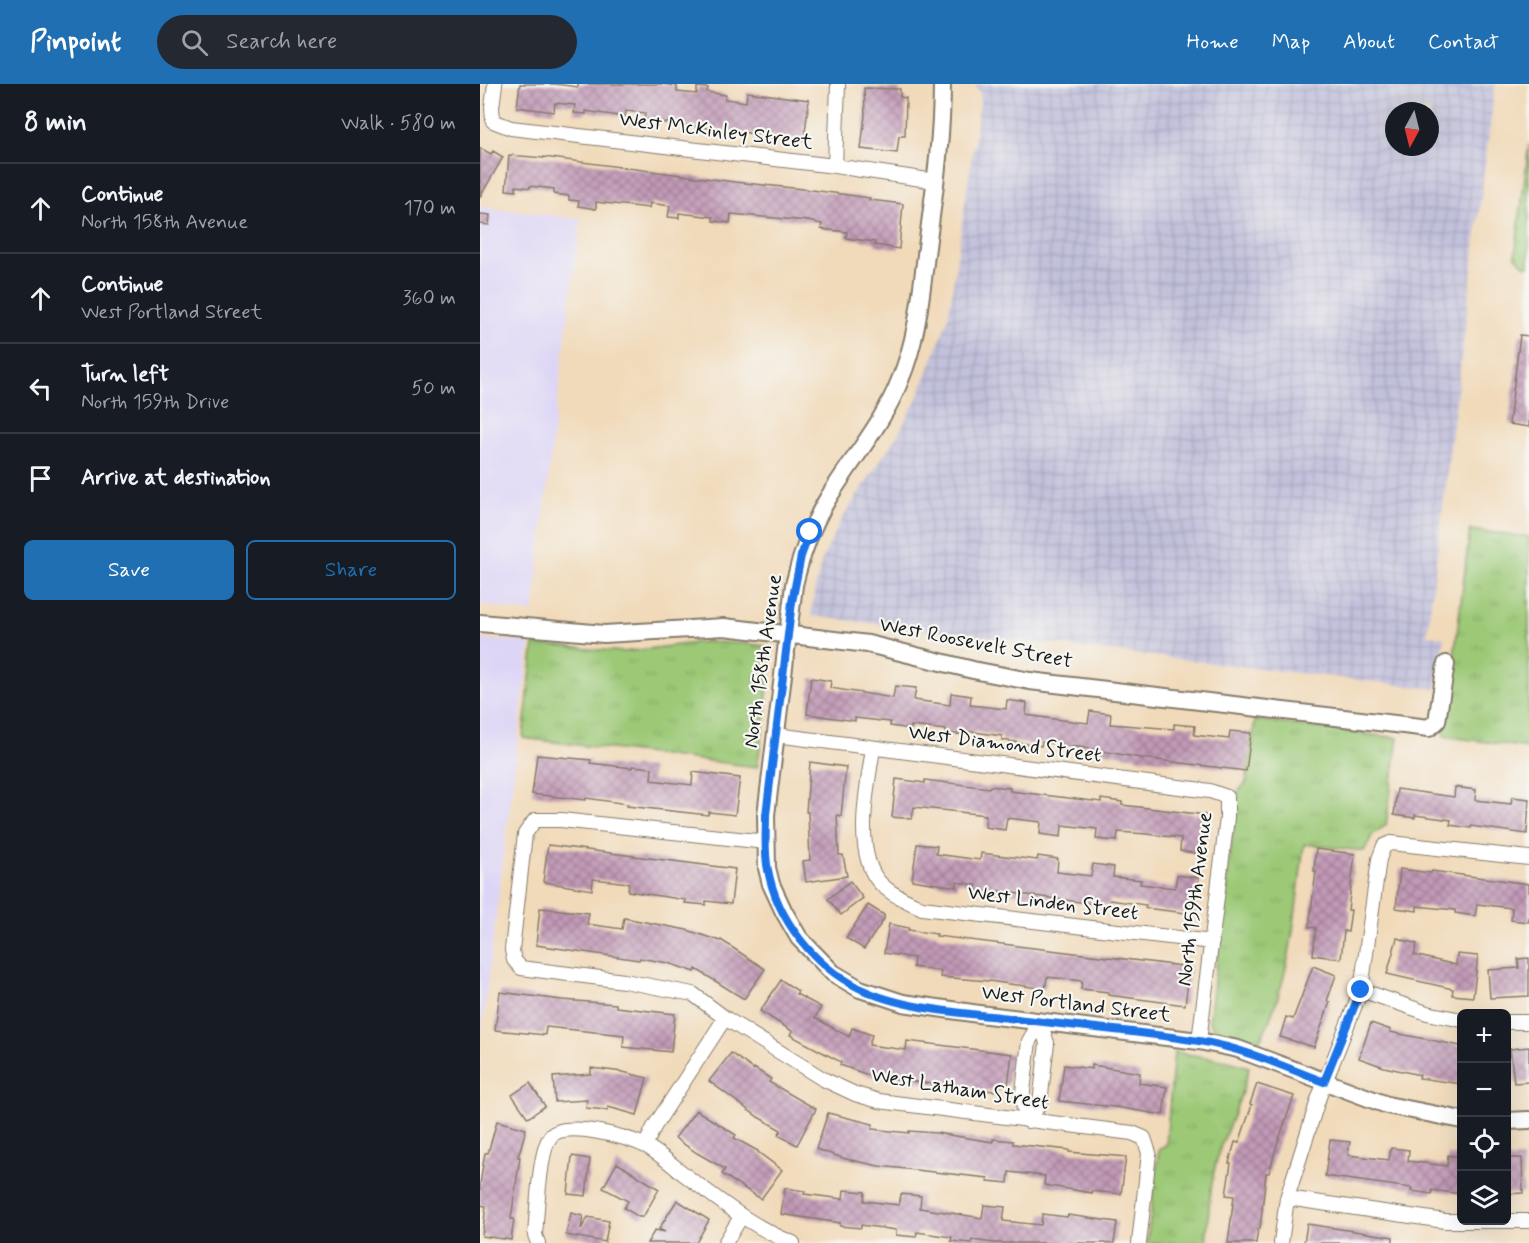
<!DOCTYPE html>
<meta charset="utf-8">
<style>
body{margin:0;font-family:Mynerve,sans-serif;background:#242831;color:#f1f3f6}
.controls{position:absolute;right:18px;bottom:18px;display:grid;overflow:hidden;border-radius:9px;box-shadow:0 6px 24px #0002}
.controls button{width:54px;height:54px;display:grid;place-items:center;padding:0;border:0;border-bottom:2px solid #363941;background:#171b24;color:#f1f3f6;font:30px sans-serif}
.compass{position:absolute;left:905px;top:18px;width:54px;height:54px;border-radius:50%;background:#171b24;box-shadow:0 6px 24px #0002;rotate:187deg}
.stop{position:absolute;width:18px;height:18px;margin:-14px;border:4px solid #1a73e8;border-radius:50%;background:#fff}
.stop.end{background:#1a73e8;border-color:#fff;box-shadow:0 2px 6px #0008}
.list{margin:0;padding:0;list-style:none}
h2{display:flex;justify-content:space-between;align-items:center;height:78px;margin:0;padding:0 24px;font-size:26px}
h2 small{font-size:20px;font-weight:400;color:#9ea1a6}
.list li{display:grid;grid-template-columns:39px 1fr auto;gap:18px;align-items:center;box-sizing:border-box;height:90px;padding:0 24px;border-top:2px solid #363941}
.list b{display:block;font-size:22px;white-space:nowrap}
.list p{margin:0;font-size:20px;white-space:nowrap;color:#9ea1a6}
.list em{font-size:20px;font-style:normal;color:#9ea1a6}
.actions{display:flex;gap:12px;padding:18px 24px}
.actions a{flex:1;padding:14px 0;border:2px solid #1f6fb2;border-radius:9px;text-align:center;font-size:21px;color:#1f6fb2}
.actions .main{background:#1f6fb2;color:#fff}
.icon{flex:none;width:33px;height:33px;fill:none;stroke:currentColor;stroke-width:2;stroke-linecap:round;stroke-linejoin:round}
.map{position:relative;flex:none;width:1049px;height:1159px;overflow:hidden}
header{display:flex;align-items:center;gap:36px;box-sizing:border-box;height:84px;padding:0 30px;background:#1f6fb2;color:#fff}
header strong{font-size:28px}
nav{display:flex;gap:33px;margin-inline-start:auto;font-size:21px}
.search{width:420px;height:54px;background:#242831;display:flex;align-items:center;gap:15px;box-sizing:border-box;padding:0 21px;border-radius:33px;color:#9ea1a6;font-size:22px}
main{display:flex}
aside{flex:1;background:#171b24}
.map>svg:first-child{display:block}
.built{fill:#ddd5f6}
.industrial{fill:url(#industrial-grid);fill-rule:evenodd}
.grass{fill:url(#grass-tufts);stroke:#5c724a;stroke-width:1.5}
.building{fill:url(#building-cross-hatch)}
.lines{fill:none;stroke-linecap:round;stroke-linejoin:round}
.minor-casing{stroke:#867b6b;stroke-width:16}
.tertiary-casing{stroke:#867b6b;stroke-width:20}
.minor{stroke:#fff;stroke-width:14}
.tertiary{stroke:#fff;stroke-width:16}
.route{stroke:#1a73e8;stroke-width:8}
.labels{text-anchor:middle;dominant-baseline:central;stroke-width:4.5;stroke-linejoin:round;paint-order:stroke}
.street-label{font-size:21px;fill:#1c1c1c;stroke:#f6f6f2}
</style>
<header>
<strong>Pinpoint</strong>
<div class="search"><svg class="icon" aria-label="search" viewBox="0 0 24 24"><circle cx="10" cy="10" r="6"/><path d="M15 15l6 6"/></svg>Search here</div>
<nav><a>Home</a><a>Map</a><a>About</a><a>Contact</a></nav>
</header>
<main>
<aside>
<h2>8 min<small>Walk · 580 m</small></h2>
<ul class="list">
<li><svg class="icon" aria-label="ahead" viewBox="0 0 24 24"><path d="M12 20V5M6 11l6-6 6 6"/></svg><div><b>Continue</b><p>North 158th Avenue</p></div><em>170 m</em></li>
<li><svg class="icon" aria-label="ahead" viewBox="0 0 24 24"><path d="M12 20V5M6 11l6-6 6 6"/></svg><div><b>Continue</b><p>West Portland Street</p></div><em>360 m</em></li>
<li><svg class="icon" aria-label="left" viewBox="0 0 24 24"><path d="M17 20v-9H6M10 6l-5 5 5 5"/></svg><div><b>Turn left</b><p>North 159th Drive</p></div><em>50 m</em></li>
<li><svg class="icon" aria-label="arrive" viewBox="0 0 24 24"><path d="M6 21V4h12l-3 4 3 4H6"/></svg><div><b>Arrive at destination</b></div></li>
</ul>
<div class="actions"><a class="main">Save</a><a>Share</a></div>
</aside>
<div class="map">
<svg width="1049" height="1159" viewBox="0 0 1049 1159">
<defs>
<pattern id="industrial-grid" width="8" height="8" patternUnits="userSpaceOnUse" patternTransform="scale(1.5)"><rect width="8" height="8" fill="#c2c1dc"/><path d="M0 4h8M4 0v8" fill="none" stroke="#a6a5bc"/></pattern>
<pattern id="grass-tufts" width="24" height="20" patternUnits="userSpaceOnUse" patternTransform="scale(1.5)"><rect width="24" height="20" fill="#9dc977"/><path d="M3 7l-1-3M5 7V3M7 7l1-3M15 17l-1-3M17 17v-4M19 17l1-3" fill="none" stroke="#87ac66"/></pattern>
<pattern id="building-cross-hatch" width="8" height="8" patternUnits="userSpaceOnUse" patternTransform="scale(1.5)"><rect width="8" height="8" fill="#c29ab7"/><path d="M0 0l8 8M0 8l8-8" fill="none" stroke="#9d7d94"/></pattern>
</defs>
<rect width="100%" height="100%" fill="#f6f6f2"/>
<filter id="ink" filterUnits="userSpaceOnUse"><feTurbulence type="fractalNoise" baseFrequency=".0167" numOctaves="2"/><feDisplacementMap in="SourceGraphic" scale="12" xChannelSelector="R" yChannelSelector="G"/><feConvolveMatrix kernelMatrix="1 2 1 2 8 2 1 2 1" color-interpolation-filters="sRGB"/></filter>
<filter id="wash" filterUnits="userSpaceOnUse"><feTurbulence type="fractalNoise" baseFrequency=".008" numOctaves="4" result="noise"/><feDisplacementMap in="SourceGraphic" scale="24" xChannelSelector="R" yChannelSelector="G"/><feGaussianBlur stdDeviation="1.35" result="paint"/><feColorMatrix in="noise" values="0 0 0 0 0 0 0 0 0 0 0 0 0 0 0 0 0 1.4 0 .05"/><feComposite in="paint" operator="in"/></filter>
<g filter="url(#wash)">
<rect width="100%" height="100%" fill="#f1daba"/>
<path class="built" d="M0,123L101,135L75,334L53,529L0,520Z
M0,555L50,558L0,960Z"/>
<path class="industrial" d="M495,0H1015L947,551L964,553L956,605L331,532L335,504L342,476L361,436L418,350L438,313L468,235L501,11ZM914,27H950V63H914Z"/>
<path class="grass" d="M1049,60V182L1044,181L1035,172Z
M990,446L1049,453V664L964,652Z
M223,558L261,559L286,562L290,569L285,635L277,683L43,654L54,560L143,568Z
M775,636L918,654L906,741L893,750L884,767L824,760C815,827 812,899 778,960L738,949L729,938L756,725L755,711L766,699Z
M694,968L748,977L769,983C763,1012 751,1035 741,1062C730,1093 729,1127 726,1159H667L679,1065L686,1061Z"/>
<g id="blocks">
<path class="building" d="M40,0H74L98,3V0H182L197,2V8L217,10V3L228,4L227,8L246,11L245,15L266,18L267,8L329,16L324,56L164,36L165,29L146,27L145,33L106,27V30L94,29L95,21L75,19L74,28L37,23Z
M384,4L420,5V13L426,14L425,52H419L417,69L381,65L385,31Z
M0,64L11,70L13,67L23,73L0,113Z
M29,71L64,74V73L255,98L332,106L390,114L389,116L423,120L419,165L395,161V158L366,154L367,148L341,145L342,140L328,137L251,130L250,139L233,137V133L199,129V134L188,133L190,122L170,119L169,124L116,118V125L98,122L99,117L89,116V112L74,110V105L50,102V104L36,102V107L26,106Z
M0,130L10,131L9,141L0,140Z
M1040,251L1049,252V343L1029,340Z
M331,594L351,597L350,604L413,614L415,602L436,604L434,616L470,621L471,609L491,612L490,621L526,625L527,616L547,619L546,631L574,635L608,639L610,627L631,630L630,640L694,645V640L715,642L714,651L749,655L750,647L771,649L766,687L661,674L605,664L562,658L561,662L522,656V652L487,647L486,651L466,649V646L431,642V645L410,642V638L375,634V637L327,630Z
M57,671L111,676L110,679L152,684V682L172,684L171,696L212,701L213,688L260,694L255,731L229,728L228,731L147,722L148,720L106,714V716L52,710Z
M330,678L366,683L361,732L357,731L359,771H363L367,792L326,798L323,777L330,776L328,728H326Z
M416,695L445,699V696L509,704L510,702L530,704V707L621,718V715L642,718V721L726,731L721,770L700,767L701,754L667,750L638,748L637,757L616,755L617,745L582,741L581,753L560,750L561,738L527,734L525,746L505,743L506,731L434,723L432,735L412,733Z
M975,703L996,706L995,716L1031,720L1032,713L1049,715L1047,750L991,742V744L970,741L971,736L935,731V734L914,731L917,705L974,713Z
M437,760L457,762L456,770L500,776L501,769L557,776L558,772L578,775L577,788L611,792L613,780L634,783L633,793L661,796L660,800L695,804L697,791L719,794L714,830L665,824L666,821L630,816L629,822L518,807L517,809L496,806L497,801L477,798V803L432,796Z
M68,761L255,785L251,820L226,817V821L205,819L206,816L148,807L149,799L113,795L112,806L63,798Z
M836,765L875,770L868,826H871L868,848L864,847L861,875L833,871L836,844L829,843L836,787H834Z
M920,785L951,789L952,787L1049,800V838L1031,836L1032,824L997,820L995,832L975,829V826L937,822V827L916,824Z
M370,797L383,814L361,831L348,815Z
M388,821L404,831V835L384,865L366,854Z
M60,824L109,829L107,840L142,845L144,834L207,846L240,857L241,856L285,885L264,915L216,885L215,888L188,879L160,874L159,876L56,861Z
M409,840L429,844L428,846L457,850L456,852L710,883L705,921L628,911V908L601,905L602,897L567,893L565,905L509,897L460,893L461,887L433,883L434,874L404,869Z
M917,854L937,860L934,871L976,881L977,870L998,872L993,913L972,911L973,905L907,890Z
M1049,874V912L1010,914L1008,886L1039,884L1038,875Z
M833,882L856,891L847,917L850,918L834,963L800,953L806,933L813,935Z
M301,896L318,907L316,910L341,923L335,934L369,953L372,944L392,951L389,961L426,966L427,957L532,970L528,1001L520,1000L519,1007L499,1006L391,992L360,981L361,978L310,951L312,947L280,927Z
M20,908L82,916L136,920V923L195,930L191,968L143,963L144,951L66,943L65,951L15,946Z
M891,939L911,946L910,948L981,962V1000L939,994L940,991L904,983L879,974Z
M1049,963V998L1034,999L1030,965Z
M251,969L273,985L274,984L291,995L289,998L336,1025L317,1061L298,1051L301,1046L278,1033L229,997Z
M584,981L612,985V981L660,989L659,999L687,1003L683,1031L635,1023L579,1017Z
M111,984L143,988L167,994L157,1031L128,1023L127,1026L106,1024L107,1016L75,1018L73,993L111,990Z
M50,999L65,1022L48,1034L32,1011Z
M777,1000L814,1012L796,1064L789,1089H786L780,1145H778L776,1159H748L754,1112L746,1111L751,1079H749L755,1058L759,1059L772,1021L770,1020Z
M216,1026L256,1051L254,1054L278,1067V1068L302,1086L281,1115L242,1090L245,1085L217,1069L195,1054Z
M348,1029L393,1040L392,1045L429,1049V1047L457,1049L513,1058V1055L533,1057V1060L589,1066V1068L646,1073L641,1110L612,1107V1109L564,1101L565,1092L529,1088L528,1099L508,1097V1094L399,1082L366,1075L336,1065Z
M17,1037L46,1045L38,1073H40L31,1135H34L31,1156L2,1152L6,1122L0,1121V1100L5,1069H8Z
M850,1056L870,1058L868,1071L909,1076L911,1064L929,1066L928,1077L967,1082L968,1071L981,1073V1110L952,1106V1110L931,1107L932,1104L845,1092Z
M92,1072L110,1075L106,1112L88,1110Z
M1026,1074H1042L1043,1109L1026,1110Z
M137,1079L179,1105L163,1133H159L144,1124L148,1117L123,1104Z
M305,1104L325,1107L324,1110L363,1115L364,1106L385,1108L384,1117L419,1121L421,1110L441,1112L440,1124L502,1134L504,1121L525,1123L523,1137L561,1141L562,1130L587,1133L588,1131L637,1138L634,1159H514L492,1156L491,1159L471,1157L472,1153L437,1148L436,1153L416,1151V1146L381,1141V1144L360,1142V1139L301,1130Z
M197,1116L229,1136L216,1159H167L175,1146L185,1148L179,1145Z
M91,1129L103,1132L101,1145L108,1133L129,1137L125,1158L86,1151Z
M827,1140L913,1153V1159H824Z"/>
</g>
</g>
<g filter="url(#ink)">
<use href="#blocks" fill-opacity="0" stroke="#867b6b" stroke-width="1.5"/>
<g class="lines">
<defs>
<path id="minor" d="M15,0L12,23L13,37L31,44L355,82L455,97
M355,82L358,0
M296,651L730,707L747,713V734L719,957
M393,664C388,700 375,757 394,791C404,808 425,816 442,824L732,858
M286,758L81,736H55L45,750L32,866L34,876L41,884L144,897L213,910L245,934L343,995L375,1010L399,1017L652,1049L664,1054L669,1069L659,1159
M881,906L947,929L982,936
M1026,938H1049
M548,1037L560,1019L567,959L560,938
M548,1037L542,1016L549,957L560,938
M165,1062L174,1043L245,934
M807,1114L965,1137H1049
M58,1159L55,1151C57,1130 59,1065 71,1052C85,1036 146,1053 164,1061C178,1068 192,1081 205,1091C240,1117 272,1143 313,1159
M245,1159L261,1133
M801,1159L807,1114L839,1013L881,906L899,775L904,762L911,759L1049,774"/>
<path id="tertiary" d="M462,0C462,55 454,109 447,163C441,208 438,254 420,296C403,340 371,376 347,416C331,443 321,471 314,501L286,731L287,784L291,800L304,828L319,854L353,889L380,905L423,919L499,930L719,957L758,965L907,1021L982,1036
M0,539L124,550L244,543L388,560L493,586L550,597L949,644L957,637L966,580
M1026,1037L1049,1036"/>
</defs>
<use href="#minor" class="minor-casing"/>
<use href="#tertiary" class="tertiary-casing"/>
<use href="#minor" class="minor"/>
<use href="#tertiary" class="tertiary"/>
</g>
</g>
<g class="lines" filter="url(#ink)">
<path class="route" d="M330,448L321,472L312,518L286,731C286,749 284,768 288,786C297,835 334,882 379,904C420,925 484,929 529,934C592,942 656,947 719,957C762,964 803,982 844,998L881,906"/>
</g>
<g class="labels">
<g class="street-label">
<text transform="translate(236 47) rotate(7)">West McKinley Street</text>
<text transform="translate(496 559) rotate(11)">West Roosevelt Street</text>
<text transform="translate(283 577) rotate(-82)">North 158th Avenue</text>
<text transform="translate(525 660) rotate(7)">West Diamond Street</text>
<text transform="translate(715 815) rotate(-83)">North 159th Avenue</text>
<text transform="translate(573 819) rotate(7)">West Linden Street</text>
<text transform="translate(596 920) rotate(7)">West Portland Street</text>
<text transform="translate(480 1005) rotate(9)">West Latham Street</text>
</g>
</g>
</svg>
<div class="controls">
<button>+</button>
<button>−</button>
<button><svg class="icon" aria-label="locate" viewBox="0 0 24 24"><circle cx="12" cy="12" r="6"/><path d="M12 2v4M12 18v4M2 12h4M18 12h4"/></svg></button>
<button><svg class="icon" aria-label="layers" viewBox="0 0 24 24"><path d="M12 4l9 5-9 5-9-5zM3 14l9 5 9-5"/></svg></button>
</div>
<svg class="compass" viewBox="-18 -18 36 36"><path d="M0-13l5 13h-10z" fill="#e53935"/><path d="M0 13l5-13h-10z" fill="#9ea1a6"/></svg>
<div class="stop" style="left:330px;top:448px"></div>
<div class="stop end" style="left:881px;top:906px"></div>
</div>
</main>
